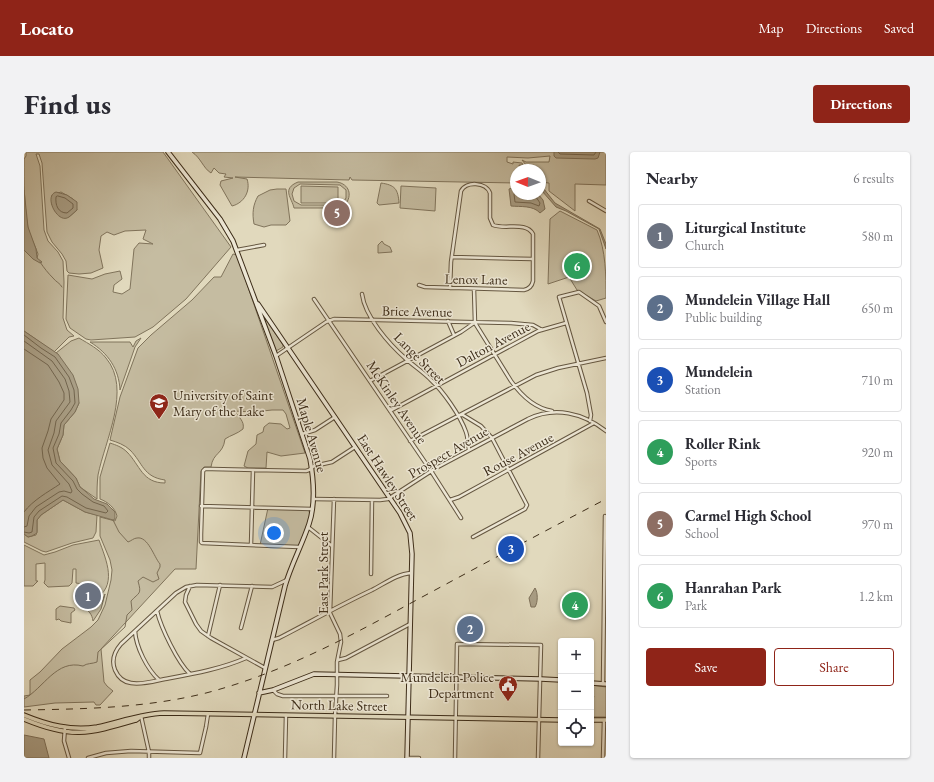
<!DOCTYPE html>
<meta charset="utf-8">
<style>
body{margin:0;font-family:"EB Garamond",serif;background:#f2f2f3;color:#2b2b33}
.controls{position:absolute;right:12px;bottom:12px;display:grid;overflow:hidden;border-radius:4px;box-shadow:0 1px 3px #0004}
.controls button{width:36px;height:36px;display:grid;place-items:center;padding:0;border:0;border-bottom:1px solid #e1e1e2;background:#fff;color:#2b2b33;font:20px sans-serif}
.compass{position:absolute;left:486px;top:12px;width:36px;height:36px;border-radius:50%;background:#fff;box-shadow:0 1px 3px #0004;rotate:271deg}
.you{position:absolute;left:250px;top:381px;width:14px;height:14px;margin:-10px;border:3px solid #fff;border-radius:50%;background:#1a73e8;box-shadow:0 0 0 6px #1a73e833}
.badge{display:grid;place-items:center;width:26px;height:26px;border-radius:50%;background:#8f2418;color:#fff;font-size:13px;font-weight:700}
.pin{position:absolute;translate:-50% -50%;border:2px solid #fff;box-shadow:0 1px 4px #0006}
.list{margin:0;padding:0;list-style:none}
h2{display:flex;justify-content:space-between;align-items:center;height:52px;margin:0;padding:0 16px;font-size:17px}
h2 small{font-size:13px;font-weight:400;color:#7c7c81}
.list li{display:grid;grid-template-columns:26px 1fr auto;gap:12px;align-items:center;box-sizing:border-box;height:64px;margin:0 8px 8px;padding:0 8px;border:1px solid #e1e1e2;border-radius:4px}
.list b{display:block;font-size:15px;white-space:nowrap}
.list p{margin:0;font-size:13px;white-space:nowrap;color:#7c7c81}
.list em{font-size:13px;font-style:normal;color:#7c7c81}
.actions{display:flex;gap:8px;padding:12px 16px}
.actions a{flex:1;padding:9px 0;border:1px solid #8f2418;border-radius:4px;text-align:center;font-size:14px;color:#8f2418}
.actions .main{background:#8f2418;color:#fff}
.icon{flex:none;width:22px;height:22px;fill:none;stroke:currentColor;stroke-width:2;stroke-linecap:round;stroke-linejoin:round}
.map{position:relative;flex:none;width:582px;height:606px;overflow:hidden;border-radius:4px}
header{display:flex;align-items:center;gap:24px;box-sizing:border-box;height:56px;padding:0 20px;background:#8f2418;color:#fff}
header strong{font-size:19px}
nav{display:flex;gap:22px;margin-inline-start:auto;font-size:14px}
.intro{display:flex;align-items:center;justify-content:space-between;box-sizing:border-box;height:96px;padding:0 24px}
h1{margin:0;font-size:28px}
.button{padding:10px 18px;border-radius:4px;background:#8f2418;color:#fff;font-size:14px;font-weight:700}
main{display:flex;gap:24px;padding:0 24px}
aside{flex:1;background:#fff;border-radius:4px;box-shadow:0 1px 3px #0004}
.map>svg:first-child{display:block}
.green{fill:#c5bca1;stroke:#80745c;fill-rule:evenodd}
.water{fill:#a99e85;stroke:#7d7059}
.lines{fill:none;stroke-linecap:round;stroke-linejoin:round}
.shore{stroke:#72654e;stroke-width:1}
.stream{stroke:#7d7059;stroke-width:1}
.street-casing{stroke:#655741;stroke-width:4.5}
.secondary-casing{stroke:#3c2c18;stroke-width:5.5}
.primary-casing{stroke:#3c2c18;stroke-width:5.5}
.street{stroke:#ece6d4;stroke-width:2.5}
.secondary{stroke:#ece6d4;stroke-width:3.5}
.primary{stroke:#e1d9bd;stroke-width:3.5}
.rail{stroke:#3c2c18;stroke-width:1;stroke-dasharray:7 7;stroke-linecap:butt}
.labels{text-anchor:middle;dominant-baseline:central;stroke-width:3;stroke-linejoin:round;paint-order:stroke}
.street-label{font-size:14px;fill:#3c2c18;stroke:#ece6d4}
.poi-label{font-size:14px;fill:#3c2c18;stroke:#ece6d4;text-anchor:start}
</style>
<header>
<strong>Locato</strong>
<nav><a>Map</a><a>Directions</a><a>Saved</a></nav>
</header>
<div class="intro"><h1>Find us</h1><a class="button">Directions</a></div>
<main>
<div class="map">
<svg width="582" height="606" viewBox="0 0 582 606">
<rect width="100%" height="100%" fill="#e1d9bd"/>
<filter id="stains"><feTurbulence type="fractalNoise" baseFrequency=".005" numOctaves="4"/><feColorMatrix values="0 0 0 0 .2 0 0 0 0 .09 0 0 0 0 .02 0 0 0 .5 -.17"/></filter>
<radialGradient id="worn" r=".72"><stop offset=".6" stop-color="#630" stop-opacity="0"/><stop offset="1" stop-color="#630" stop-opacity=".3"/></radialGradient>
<path class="green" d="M2,0H139L207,95L162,147L129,175L111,185L67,188L62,187L46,176L42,167L44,123L68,127L81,122L96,119L98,127L90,133L89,140L98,142L106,137L110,97L115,91L129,92L119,87L122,78L101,79L90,83L83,80L77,84L75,98L79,116L67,121L55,122L45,121L43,119L42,109L38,102L28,90L23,80L18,11L15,2H12L16,14L20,78L24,89L34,100L39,109L40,130L39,166L43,178L50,184L45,185L30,200L0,179V98L9,107L13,106L14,102C11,93 6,85 4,76C0,54 0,30 0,7L2,4ZM37,40L49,47L53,58L45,65L28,53V43Z
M168,0H582V33L551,32V59L525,39V31L516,30V18H506L498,8L502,10H525L526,4L504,6L483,5V10L489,12V10L498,11L499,13H495V14H500L502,18H492V31L328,28L326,25L325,28L211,25L223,27C227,39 220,51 208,54L196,33L197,29L209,26L200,25L202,22L195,21L190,16L187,21C179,16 177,6 168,0Z
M274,30H313C325,32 329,43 321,53L322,56H270C268,46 257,37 274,30ZM276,32L316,33L322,38V46L319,51L314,53H277L270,49L268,42L270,36Z
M357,31C371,33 374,37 375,51L355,53L353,51Z
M277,34L314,35V51H277Z
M377,34L412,36L411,59L376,56Z
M253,37H262L266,69L262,73H247L240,75L230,72C228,61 229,53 234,44L246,38Z
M536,59L573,78C582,99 582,123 582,146L572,149L553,138L545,125L524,132L526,67Z
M358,89L360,92L366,95L368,100L354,101V93Z
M209,102L213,103L281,301L257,304L243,300L242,316H224L220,314L224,299L232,292L233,283L239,280L240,275L245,271L257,272L263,277L266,276L262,262L259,258H248L229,260L211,259C214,265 221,269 219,277C213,282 207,283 201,287C199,303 189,300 187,315H180L177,319L172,417H151L77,497L80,530L83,534L89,539L76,553H72L70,550L31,551L0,555V544L6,543V528L16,520L38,497L67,475L74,468L81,453L87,428L88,418L86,408L76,384V365L91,369L93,364C91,356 84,350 76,347V325L86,291C92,293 98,295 103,300C116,313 118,331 141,331V328C119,325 119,311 106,298C101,293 93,290 86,288L96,245L114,196L127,183L168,148L190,125H197Z
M238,162L259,193V195L252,199Z
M55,186C65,192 75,197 82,206C108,237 81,288 74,323C73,331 73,339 73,347L56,335L52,326L36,309L33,297L39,283L40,273L51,260L55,251L32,201L47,189Z
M117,186L111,195L96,238C95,217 84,201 66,190H106L109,195L112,189Z
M39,348L61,360L73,363L72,380L69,386L48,391L22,400L18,399L0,390V382L4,385L12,383L13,379V368L17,363Z
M244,356L284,357C290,367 280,383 277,393L271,394L236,393Z
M75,388C82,408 95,435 69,448H67L69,439C64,435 60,432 52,431V417H49L48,431L45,434L24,435L20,431L21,428V411L12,412V429H14L9,434H0V393L20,403L31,400L49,393Z
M81,442L77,457L69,469C68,462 65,459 59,455L73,450H78Z
M36,454L50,456L51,458L47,461V471L37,469L35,467L32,468V457Z
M567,533L582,535V565H567Z"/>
<path class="water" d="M530,0H576L574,6L571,7L532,6L530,4Z
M516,32L531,51L576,77L582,92V97L575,77L542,59L532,55L518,39L516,35Z
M488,36H492V42H514L519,48L521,57L516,61C509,53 496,55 487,54L485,37Z
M0,38L4,75L12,97L13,106L18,110L16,111L9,107L0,98Z
M32,40L43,43L53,50V58C50,60 48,63 45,65C34,73 19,44 32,40Z
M0,179L34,202L49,223L54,237L55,251L51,260L40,273L39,283L33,297L36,309L52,326L56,335L61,339L70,347L83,352L91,360V367L89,368L61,360L39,348L17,363L13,368V381L8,384L4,385L0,382Z
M511,436C514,441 514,450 511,455H507L505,446Z
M0,583L20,587L25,606H0Z"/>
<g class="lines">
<path class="shore" d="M534,0L536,2L570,3L572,0
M492,40L490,42L491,50L507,51L515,54L516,51L512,45V42
M34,44L41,46L49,52V56L43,61C34,61 31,53 32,45Z
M0,183L17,196L31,205L45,225L50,238L51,251L47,258L37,271L35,282L29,296L32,311L49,329L53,337L58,342L69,350L80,354L84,359L82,361L62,356L43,345L38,344L15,359L10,365L8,380L5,381L0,380
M0,189L28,209L41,227L45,239L46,250L32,269L30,281L24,298L28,313L45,332L48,339L47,341L40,339L35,340L12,355L5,364L3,374L0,375
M0,197L24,213L35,230L40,241V248L27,267L24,279L18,296L19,306L23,316L36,332C24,340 9,348 0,360"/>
<path class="stream" d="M16,110C20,116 24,121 29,126C32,130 36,131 38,135
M0,547C20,536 32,507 59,514C63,511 68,512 73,510L74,500L101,475L103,463L108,458L107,449C115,440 118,443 114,429L119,425L129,430L135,427L133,421L136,415V412C130,405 124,384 113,386C110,386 107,389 104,390L95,380L89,368
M567,547L570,545"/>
<defs>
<path id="street" d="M565,49L582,59
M213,98L240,93
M428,105L509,107
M395,133L401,135L500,138C505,137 508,134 509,129V82C502,69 481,78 469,73L466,66V41C462,30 442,29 437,39L427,110L426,136
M450,137L451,171L487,229C497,243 510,256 528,259
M338,142C341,165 365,192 382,207C390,214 399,220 406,227C419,239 436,263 442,280C444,286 444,292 445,298
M290,147L407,319L437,366
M424,169L430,183
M252,204L302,170L310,167L487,171L509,173L518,178
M346,229L437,180L450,171
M366,259L514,179L542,171
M435,263H439L457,274L468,286L503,353L501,357L449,385
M566,269L567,263L563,241L535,145L555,140L575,154L582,170
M278,282L291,278L311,265
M386,289L512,223L534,216L582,206
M290,347L356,348L364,347L412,316L504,267C531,254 559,261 582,279
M310,347L306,461L316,482L317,490L313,510V533L311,564L310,606
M426,348L435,345L570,271
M177,354L288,357
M284,375L308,394
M227,393L229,318
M275,395L178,391L177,390V383L179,319L181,317H188L282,319L285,318L290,314L308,310L331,295
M347,422L348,348
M166,434L162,443L161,450L172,472L177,479L187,486L241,516
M133,459C137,476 154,511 166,522
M217,476L228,434
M111,479C112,495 123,517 135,528
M184,484L196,433
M248,488L255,486C286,470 316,453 348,438C360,432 373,422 387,421
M222,506C197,517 168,522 141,527C131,529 118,533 107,531C100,530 94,525 91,518C87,508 90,500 97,492L152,441L162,435L173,433L248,435L263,428
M314,508L322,506L386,472
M579,532L581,364
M249,538L253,542L259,544H363
M117,564L125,600V606
M41,575L40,589L45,606
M64,606L82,601L107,599L176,601L182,575L184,562
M261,606L262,563
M383,606H395
M431,606L433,492L517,493L514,606
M579,606L580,568"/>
<path id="secondary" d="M144,0L196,67L209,89L252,204L286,307C290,329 292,351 285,372C278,393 267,413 261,434L220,606
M234,152L376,361L386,381L388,402L383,606
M567,531L582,532
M235,541L249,538L290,522L517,527L537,528"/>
<path id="primary" d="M0,563C24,573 47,579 73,575C96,570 116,562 140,561L537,568
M0,567C48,587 64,582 112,568L116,565
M567,568H582"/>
</defs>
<use href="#street" class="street-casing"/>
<use href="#secondary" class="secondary-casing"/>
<use href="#primary" class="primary-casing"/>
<use href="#street" class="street"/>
<use href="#secondary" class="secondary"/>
<use href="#primary" class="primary"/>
<path class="rail" d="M0,558C61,557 122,556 182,541C255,522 321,487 387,451C452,416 517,381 582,347"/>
</g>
<defs>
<symbol id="university-pin" viewBox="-11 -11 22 30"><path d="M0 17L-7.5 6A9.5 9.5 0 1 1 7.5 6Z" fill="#8f2418" stroke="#ece6d4"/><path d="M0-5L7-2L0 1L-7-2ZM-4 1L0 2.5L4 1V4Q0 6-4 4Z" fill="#fff"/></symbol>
<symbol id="civic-pin" viewBox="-11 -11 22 30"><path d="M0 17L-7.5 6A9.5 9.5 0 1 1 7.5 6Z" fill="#8f2418" stroke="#ece6d4"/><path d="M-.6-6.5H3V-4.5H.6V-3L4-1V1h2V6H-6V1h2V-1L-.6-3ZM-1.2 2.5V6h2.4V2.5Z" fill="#fff"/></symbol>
</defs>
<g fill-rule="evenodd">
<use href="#university-pin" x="124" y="240" width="22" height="30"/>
<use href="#civic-pin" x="473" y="522" width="22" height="30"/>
</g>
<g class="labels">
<g class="street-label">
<text transform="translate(452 127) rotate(1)">Lenox Lane</text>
<text transform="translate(393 159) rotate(1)">Brice Avenue</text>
<text transform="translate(469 192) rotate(-28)">Dalton Avenue</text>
<text transform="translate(396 206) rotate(45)">Lange Street</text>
<text transform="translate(373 250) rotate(56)">McKinley Avenue</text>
<text transform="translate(288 283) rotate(74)">Maple Avenue</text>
<text transform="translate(424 300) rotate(-30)">Prospect Avenue</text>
<text transform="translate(494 302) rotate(-28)">Rouse Avenue</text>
<text transform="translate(364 325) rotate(57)">East Hawley Street</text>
<text transform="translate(299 421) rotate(-90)">East Park Street</text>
<text transform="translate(315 553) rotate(1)">North Lake Street</text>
</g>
<g class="poi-label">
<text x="149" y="243">University of Saint<tspan x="149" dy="16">Mary of the Lake</tspan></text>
<text x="470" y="525" text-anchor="end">Mundelein Police<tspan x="470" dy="16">Department</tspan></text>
</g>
</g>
<rect width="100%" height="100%" filter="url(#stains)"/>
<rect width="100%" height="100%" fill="url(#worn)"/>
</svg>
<div class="controls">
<button>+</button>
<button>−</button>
<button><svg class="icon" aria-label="locate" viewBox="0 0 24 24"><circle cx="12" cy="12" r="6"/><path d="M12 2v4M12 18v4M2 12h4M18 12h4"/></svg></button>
</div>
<svg class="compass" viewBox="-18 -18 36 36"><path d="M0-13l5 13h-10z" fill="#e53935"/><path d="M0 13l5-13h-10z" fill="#7c7c81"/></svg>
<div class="you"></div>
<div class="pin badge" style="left:64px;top:444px;background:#6b7280">1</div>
<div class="pin badge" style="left:446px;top:477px;background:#5c6f8a">2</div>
<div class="pin badge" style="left:487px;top:397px;background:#1a4fb4">3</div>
<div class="pin badge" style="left:551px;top:453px;background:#2e9e5b">4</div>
<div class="pin badge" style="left:313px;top:61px;background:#8d6e63">5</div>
<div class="pin badge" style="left:553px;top:114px;background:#2e9e5b">6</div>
</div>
<aside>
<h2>Nearby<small>6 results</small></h2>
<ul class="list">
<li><span class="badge" style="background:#6b7280">1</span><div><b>Liturgical Institute</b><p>Church</p></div><em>580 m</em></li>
<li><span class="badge" style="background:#5c6f8a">2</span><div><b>Mundelein Village Hall</b><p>Public building</p></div><em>650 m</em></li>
<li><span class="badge" style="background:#1a4fb4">3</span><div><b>Mundelein</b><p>Station</p></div><em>710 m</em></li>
<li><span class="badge" style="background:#2e9e5b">4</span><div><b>Roller Rink</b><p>Sports</p></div><em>920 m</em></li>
<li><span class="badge" style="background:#8d6e63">5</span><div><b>Carmel High School</b><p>School</p></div><em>970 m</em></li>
<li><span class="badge" style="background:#2e9e5b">6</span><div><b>Hanrahan Park</b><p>Park</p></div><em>1.2 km</em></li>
</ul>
<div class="actions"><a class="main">Save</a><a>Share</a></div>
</aside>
</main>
